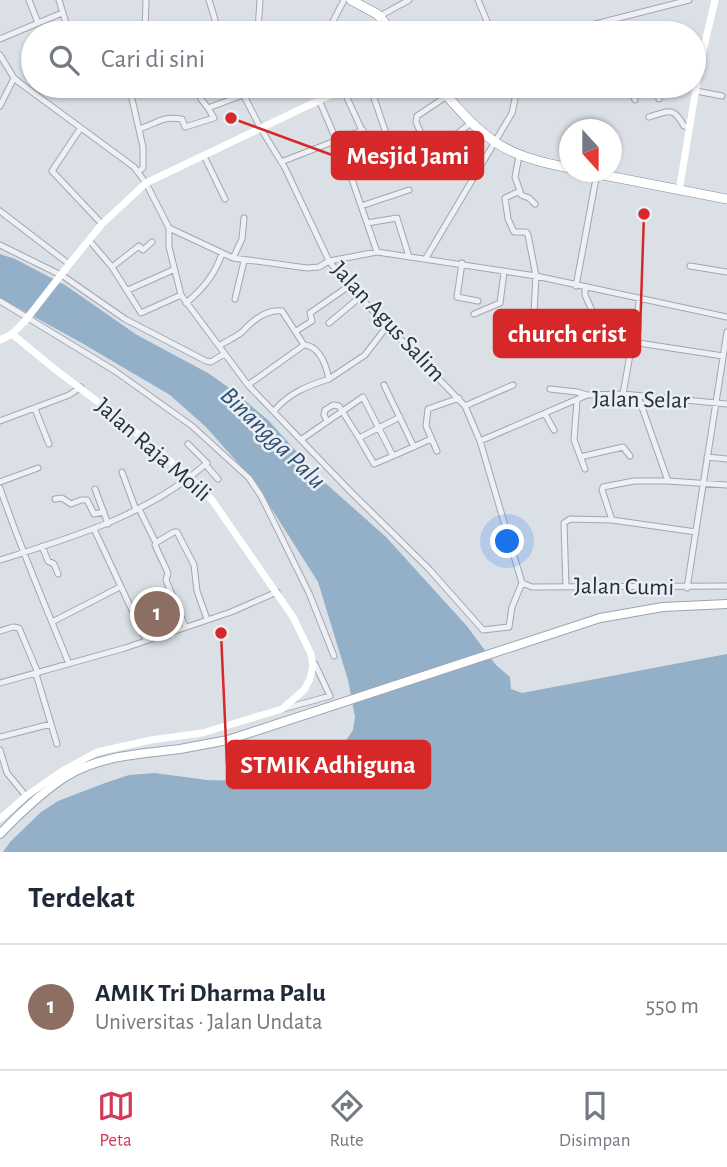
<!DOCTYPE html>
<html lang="id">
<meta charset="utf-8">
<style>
body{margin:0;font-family:"Alegreya Sans",sans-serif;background:#f6f6f7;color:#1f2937}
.compass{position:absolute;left:559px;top:119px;width:63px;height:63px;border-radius:50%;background:#fff;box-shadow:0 2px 5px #0004;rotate:159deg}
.you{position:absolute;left:508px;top:542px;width:24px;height:24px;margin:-18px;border:5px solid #fff;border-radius:50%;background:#1a73e8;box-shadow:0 0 0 10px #1a73e833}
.badge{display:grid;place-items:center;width:46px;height:46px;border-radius:50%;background:#d33958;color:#fff;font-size:23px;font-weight:700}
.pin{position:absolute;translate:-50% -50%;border:4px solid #fff;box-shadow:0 2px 7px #0006}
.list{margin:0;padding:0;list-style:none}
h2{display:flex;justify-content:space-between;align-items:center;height:91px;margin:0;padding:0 28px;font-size:30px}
h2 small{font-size:23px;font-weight:400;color:#747a83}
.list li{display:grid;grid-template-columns:46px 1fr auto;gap:21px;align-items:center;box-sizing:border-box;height:126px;padding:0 28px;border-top:2px solid #e0e1e3}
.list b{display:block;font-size:26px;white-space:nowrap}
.list p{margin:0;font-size:23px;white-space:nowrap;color:#747a83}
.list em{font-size:23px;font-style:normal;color:#747a83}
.icon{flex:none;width:38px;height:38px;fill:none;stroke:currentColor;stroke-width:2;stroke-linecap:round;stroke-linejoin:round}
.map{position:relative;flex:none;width:727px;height:852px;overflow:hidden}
.search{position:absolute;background:#fff;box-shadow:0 2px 5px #0004;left:21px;right:21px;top:21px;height:77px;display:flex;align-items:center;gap:18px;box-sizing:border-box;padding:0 24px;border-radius:38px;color:#747a83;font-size:26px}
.sheet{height:217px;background:#fff}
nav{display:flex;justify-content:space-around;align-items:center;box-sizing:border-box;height:98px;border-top:2px solid #e0e1e3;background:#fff;font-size:19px;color:#747a83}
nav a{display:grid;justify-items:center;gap:4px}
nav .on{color:#d33958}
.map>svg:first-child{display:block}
.water{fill:#94b0c8}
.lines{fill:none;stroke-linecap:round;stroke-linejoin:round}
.street-casing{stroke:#a1a7b0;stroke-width:7}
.primary-casing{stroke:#9aa5b2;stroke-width:10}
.highway-casing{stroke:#828e9d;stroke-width:10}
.street{stroke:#eef0f5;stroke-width:5}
.secondary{stroke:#fff;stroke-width:7}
.primary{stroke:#fff;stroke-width:8}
.highway{stroke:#fff;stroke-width:9}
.secondary-bridge{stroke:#fff;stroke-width:7}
.labels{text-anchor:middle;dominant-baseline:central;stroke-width:5;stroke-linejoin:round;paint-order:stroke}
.street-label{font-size:24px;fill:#252f3d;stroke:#eaeff4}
.water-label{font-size:26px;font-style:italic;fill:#2e4f72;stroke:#eaeff4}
.leader{fill:none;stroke:#d62828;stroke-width:2.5}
.callout-dot{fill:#d62828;stroke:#eaeff4;stroke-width:2.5}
.callout{fill:#d62828;stroke:#d62828;stroke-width:2.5}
.callout-label{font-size:26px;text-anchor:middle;font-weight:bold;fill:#fff}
</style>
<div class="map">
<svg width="727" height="852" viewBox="0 0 727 852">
<rect width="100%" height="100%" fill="#dbe0e6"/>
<path class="water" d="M0,254L15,259L65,285L137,335L208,373L235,392L269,421L323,481L386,537L466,625L496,665L510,677L511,689L522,693L727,654V852H3L10,842L41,812L58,801L105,783L129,775L155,773L207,780L240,781L265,776L303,765L341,748L353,730L355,717L348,680L318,582L254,481L206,427L170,395L80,342L0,298Z"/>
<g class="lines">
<defs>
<path id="street" d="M29,0L38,23
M59,0L69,33
M209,0L219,33
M478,0L492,33
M380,16L409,0
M258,30L260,0
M145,33L146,0
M251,33L276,25
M325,33L329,29L344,0
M450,33L455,31
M560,33L689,0
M0,39L62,13
M0,55L14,78L20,83L134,167L146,183L169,228L233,258L307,268L319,267L329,261L377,252L536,276L727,317
M129,86L143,147V168L138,172
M199,86L201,99L208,108
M239,86L261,129L285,168L329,261L349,286L465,406L480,441L522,583
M313,86L347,165L377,252
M370,86L394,157L426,145L416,122L417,116L447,96
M630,86L635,100
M656,86L659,99
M343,89L377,163L350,172
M696,91L722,96
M0,106L14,78
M649,117C669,111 673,106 684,126L689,127
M80,129L52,171L102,224
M139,129C158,123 161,116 182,119L185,127L214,118L208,108L243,95
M450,139L471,123
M426,145L438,175L483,160
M204,156L225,199
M519,156L515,177L520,191L505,198L508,219L514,232H526L528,235L536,276L534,312
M281,162L363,130
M377,163L394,157
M520,191L521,195L529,198L535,204
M361,206L409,190
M0,211L69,264
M367,223L397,218L409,257
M169,228V247L181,295L248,385L350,491L429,569L483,630L509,627L512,607L522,583
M89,240L112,267L141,313L181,295
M0,245L63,276L125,319L206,361L211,362L224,354
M233,258L242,239L244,218
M426,258L512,113L515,99L512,86
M462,263L457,297L478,301
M690,266L727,272
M112,267L139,246L143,250L152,242
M576,286L597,173
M585,287V295L594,315L617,325
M128,290L173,270
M235,299L244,261
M0,301L115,371L192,426L249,478L261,496L309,593L334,656
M186,303C202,290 216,273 222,253
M474,314L500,303L504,272
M329,323L360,297
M296,331L312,321L310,313L349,286
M632,342L723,356
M219,346C226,341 237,337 243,331C253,320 266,309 282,311L304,345C319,346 326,365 329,379L365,355L388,325
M248,385L304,345
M384,385L414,447
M550,389L577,392L587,395
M623,394L640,298
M638,396L668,481L727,485
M577,401L574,440L585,469
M465,406L513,385
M35,409L49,444
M274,411C289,393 307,386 329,379
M545,414L554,430
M0,421L69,395L81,387
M327,421L324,415L325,410L333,405L339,406L359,438
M302,439L363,397L393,456L431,439
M480,441L587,395L623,394L727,404
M437,451L426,426L428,409L459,398
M393,456L374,464L359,438L400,417
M580,457L623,447L630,456
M707,457L727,459
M205,464L218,479
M122,472L136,510
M668,481H634L603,487L602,490L612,520L696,532
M0,482L38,468
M0,488C20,547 45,605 69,664
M95,489L108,524
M55,499L62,498L71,504L81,500H87L94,514L104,512
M139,509L156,543
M94,529L146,640
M42,546L48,561L54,564L58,574
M0,560C74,537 148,515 207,463L188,444
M522,583L532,587L727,586
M566,586L564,523L570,519L612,520
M687,588L727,332
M52,622L120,587
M185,626L166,580L168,573L155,545L157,542L174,532H177L194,565L197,591L207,619
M0,631L13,627L19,628L38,673
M36,674L57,744
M0,683L125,648L231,612L277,592
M283,709L330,696L315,664
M0,737L51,724
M0,750L7,773L26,796"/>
<path id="primary" d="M0,834C20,813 41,793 65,777C100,755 141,754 180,749C196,746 212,743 228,740L600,618L663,607L727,604"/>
<path id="highway" d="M351,0L377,14L394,33
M438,86C484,138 499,155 570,168
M588,172L727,199"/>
</defs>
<use href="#street" class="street-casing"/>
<use href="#primary" class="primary-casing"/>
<use href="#highway" class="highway-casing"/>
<use href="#street" class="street"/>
<path class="secondary" d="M680,185L700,64L715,0
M71,262L102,224L146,183L349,86
M0,340L12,334L25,321
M0,819L26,796L62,771L97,752L151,740L202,733L282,709L304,690L310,679L313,666L311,654L293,617L212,500L190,478L119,418L56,370L12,334"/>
<use href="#primary" class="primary"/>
<use href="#highway" class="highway"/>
<path class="secondary-bridge" d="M25,321L71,262"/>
</g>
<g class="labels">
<g class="street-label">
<text transform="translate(388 322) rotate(47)">Jalan Agus Salim</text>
<text transform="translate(641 400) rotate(1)">Jalan Selar</text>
<text transform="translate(153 450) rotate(41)">Jalan Raja Moili</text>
<text transform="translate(624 587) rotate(1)">Jalan Cumi</text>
</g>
<g class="water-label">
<text transform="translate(273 438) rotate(44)">Binangga Palu</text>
</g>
</g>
<path class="leader" d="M231 118L332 155M644 214L640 333M221 633L227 764"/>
<g class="callout-dot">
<circle cx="231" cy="118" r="7"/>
<circle cx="644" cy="214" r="7"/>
<circle cx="221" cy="633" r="7"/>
</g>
<g class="callout">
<rect x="332" y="132" width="151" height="47" rx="7"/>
<rect x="494" y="310" width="146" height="47" rx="7"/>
<rect x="227" y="741" width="203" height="47" rx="7"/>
</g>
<g class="callout-label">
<text x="408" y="164">Mesjid Jami</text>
<text x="567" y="342">church crist</text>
<text x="328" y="773">STMIK Adhiguna</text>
</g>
</svg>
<svg class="compass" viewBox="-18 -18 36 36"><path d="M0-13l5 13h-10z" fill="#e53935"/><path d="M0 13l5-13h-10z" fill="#747a83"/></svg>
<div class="you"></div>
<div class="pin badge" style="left:157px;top:614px;background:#8d6e63">1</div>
<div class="search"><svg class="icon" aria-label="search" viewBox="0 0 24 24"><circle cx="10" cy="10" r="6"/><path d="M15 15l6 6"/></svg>Cari di sini</div>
</div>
<section class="sheet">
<h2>Terdekat<small></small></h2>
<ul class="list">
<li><span class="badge" style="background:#8d6e63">1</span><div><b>AMIK Tri Dharma Palu</b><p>Universitas · Jalan Undata</p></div><em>550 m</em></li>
</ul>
</section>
<nav>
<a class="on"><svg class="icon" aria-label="map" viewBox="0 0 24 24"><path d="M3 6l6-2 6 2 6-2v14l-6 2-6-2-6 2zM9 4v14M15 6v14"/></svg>Peta</a>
<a><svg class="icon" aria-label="directions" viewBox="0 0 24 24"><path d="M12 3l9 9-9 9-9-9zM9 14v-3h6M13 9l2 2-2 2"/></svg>Rute</a>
<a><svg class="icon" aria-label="saved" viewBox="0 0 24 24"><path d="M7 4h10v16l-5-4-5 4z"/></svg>Disimpan</a>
</nav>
